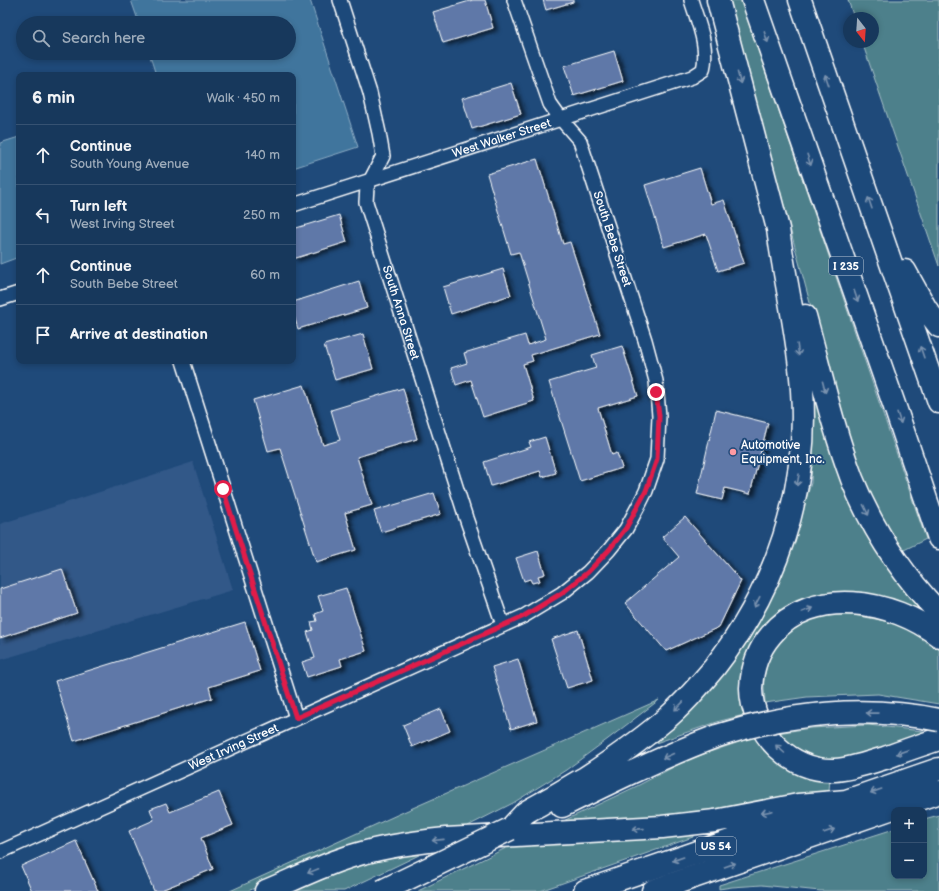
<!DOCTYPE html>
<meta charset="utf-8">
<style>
body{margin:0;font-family:"Balsamiq Sans",sans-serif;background:#203f62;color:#f1f3f6}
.controls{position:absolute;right:12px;bottom:12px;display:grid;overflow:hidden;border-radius:8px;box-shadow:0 2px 6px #0003}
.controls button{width:36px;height:36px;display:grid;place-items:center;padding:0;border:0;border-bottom:1px solid #365272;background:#17385c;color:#f1f3f6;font:20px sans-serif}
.compass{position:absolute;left:843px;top:12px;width:36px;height:36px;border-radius:50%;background:#17385c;box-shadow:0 2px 6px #0003;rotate:163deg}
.stop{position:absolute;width:12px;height:12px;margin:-9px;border:3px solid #e11d48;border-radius:50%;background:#fff}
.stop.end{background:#e11d48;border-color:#fff;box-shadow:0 1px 4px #0008}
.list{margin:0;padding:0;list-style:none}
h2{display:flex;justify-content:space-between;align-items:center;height:52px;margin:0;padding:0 16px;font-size:17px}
h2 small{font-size:13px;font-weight:400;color:#9eacbb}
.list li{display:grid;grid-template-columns:26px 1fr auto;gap:12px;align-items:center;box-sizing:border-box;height:60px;padding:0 16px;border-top:1px solid #365272}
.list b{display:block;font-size:15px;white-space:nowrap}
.list p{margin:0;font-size:13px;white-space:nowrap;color:#9eacbb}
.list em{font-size:13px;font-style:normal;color:#9eacbb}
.icon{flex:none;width:22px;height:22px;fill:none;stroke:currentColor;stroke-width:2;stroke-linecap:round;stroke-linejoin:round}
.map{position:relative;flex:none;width:939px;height:891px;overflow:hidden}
.search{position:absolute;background:#17385c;box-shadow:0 2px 6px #0003;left:16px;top:16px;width:280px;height:44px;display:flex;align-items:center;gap:10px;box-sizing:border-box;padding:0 14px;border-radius:22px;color:#9eacbb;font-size:15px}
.panel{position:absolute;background:#17385c;box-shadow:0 2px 6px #0003;left:16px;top:72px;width:280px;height:292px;border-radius:8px}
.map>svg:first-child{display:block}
.built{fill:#325888}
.green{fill:#4e808b;stroke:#a6c0c5}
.water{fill:#40759d;stroke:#8cacc4}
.building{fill:#5e78a8;stroke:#fff;filter:url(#shadow)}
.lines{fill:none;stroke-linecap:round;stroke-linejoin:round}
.minor-casing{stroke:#fff;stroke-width:16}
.motorway-casing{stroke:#fff;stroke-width:25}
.minor{stroke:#1f4a7a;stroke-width:13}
.motorway{stroke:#1f4a7a;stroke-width:22}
.motorway-bridge-casing{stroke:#fff;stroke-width:25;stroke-linecap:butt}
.motorway-bridge{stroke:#1f4a7a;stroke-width:22}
.oneway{stroke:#7992af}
.route{stroke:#e11d48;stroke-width:5}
.poi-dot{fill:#ff9aa2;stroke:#1f4a7a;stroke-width:1.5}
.labels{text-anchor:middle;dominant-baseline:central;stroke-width:4;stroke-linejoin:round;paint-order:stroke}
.shield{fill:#1f4a7a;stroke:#bcc9d7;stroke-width:1}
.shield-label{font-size:11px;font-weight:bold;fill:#fff}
.street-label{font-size:12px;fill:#fff;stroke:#1f4a7a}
.poi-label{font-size:12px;fill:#fff;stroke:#1f4a7a;text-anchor:start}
</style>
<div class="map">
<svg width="939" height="891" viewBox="0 0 939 891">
<defs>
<filter id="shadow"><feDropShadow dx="4.5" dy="2.5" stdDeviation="2" flood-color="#0009"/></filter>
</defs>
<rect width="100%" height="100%" fill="#1f4a7a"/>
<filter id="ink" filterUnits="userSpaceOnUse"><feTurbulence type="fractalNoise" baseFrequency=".025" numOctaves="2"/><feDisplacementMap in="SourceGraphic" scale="8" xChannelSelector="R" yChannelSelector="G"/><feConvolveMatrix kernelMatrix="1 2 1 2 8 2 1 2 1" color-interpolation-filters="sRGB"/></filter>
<g filter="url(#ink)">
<path class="built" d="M193,462L233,590L0,660V524Z"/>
<path class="green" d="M728,0H741L926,539L902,551C851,482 832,385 810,303C783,202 756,101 728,0Z
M848,0H939V266L862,42H873V18H854Z
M815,391L861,517L890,571L927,616L811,600L741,690L744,715L720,721L641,748L745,638L773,594L794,538L811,483Z
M854,615L891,622L917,633L939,647V704L878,694L807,697L765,703C765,695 763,686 764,678C768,650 791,621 820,616C831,614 843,615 854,615Z
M659,700L608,739L566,770L513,803L460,830L293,871L248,891H230L399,814Z
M868,725L932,732L841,761L822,759L805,752L792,745L777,733L811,728Z
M757,736L830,780L829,790L745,808L671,819L557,824L637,786L689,759Z
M939,815V891H820L762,885L732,887L719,889V885L894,829V876H924V819Z
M692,832L693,837L540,891H418L510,846Z
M416,849L419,855L344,891H282L342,867Z"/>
<path class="water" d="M131,0H310L358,147L293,168V75H156L149,53H289V23H139Z
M19,137V257L0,264V143Z"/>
<path class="building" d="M473,0H485L493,28L443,43L433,12Z
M543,0H573V2L546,10Z
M614,51L623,81L574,96L564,66Z
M511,83L521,114L472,129L462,98Z
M537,159L563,244L570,242L600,334L531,355L533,361L523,364L534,401L483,417L471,380L456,385L451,368L467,363L464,353L525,335L528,345L546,339L519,252L511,254L487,174Z
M700,168L711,204L724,200L744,263L718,271L706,234L664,247L645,185Z
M339,215L347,242L293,259V229Z
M503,269L511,295L451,314L443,287Z
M359,281L367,308L298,329L293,312V302Z
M363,334L373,369L335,380L324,345Z
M622,346L638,396L598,408L612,455L617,453L622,468L580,481L549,382L596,368L592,355Z
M304,385L323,445L340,440L331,410L403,388L417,439L357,457L372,505L345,513L356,550L316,562L280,448L268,451L253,400Z
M716,410L768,423L750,494L725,488L722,500L697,494Z
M545,437L556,473L542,477L540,471L491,486L484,462L531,447L529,442Z
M434,493L441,514L381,532L374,511Z
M685,517L741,581L719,627L666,651L625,603L679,557L662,537Z
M538,551L545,574L538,576L540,581L532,583L530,579L524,581L516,558Z
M62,569L77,613L0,638V589Z
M346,588L366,651L340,659L342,666L307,677L302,662L315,658L307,632L313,630L311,622L317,621L315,614L323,611L318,596Z
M245,622L260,671L209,687L212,698L74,741L55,681Z
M578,630L593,680L567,688L551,639Z
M518,659L537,721L511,729L492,667Z
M441,709L450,731L412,747L403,725Z
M219,792L233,825L201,838L213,869L159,891H154L129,831L154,820L150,809L166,803L170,812Z
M76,841L98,891H32L21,866Z"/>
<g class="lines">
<defs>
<g id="minor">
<path id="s1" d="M340,0L370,93L379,133L383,156L367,187L366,202L466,518L503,625"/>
<path id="s2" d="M293,205L692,77L703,70C709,46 698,23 691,0"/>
<path d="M0,299L19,293"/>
<path d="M183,361L296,718"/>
<path id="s3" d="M0,852L524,616L562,593L588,572L609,550L626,529L640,503L646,491L657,459L659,416L656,381L645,340L580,141L560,118L550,104L514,0"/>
</g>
<path id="motorway" d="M753,0L896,410L939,538
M800,0L939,402
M905,271L926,309L939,326
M805,316C820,370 832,426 852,479C872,529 902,574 939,613
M939,636C894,600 812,585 771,635C758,650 752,668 751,688C751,710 762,732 777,747C793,762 813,771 835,770C852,769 868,763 885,758C903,751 921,745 939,739
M562,806C613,781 664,756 717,736
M510,829C515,824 520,818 525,813C532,808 540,805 547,800C560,793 572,785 585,778C611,761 637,743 661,723C681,707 698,687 714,668C776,589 809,491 802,390C799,336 785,283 778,229L718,0
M266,891C290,881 313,870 337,861C372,848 409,843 446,839L662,827L715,821L798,805L847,801
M585,891L939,769
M653,891L939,792"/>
</defs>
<use href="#minor" class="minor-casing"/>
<use href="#motorway" class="motorway-casing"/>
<use href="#minor" class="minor"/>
<use href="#motorway" class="motorway"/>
<defs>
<path id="motorway-bridge" d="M717,736C788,713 865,705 939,720
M382,891L510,829"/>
</defs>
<use href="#motorway-bridge" class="motorway-bridge-casing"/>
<use href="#motorway-bridge" class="motorway-bridge"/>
</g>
<defs><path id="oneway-shaft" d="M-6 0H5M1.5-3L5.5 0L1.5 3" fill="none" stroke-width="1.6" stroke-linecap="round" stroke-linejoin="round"/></defs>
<g class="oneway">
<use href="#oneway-shaft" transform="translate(766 37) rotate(71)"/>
<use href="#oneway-shaft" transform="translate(739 78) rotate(75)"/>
<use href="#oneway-shaft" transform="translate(827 80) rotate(-109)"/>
<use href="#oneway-shaft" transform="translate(809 160) rotate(71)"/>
<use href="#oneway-shaft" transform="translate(870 203) rotate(-109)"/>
<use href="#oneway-shaft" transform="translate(856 296) rotate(71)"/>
<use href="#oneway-shaft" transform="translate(798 350) rotate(82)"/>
<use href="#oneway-shaft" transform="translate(922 352) rotate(-109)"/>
<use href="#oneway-shaft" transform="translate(824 387) rotate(75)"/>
<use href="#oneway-shaft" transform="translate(899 418) rotate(71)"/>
<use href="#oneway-shaft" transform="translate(798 480) rotate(100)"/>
<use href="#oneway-shaft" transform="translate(866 510) rotate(64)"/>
<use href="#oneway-shaft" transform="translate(757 602) rotate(118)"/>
<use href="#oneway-shaft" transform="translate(807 610) rotate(-21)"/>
<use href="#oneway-shaft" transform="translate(679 706) rotate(136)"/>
<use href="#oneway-shaft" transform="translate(872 713) rotate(-179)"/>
<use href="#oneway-shaft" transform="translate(780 749) rotate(-138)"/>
<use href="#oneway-shaft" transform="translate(902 752) rotate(161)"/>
<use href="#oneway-shaft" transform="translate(668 756) rotate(156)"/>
<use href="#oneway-shaft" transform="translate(876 791) rotate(161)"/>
<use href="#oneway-shaft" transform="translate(767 812) rotate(168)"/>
<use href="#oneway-shaft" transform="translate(638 829) rotate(176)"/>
<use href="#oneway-shaft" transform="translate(829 831) rotate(-19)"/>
<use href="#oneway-shaft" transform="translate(438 840) rotate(174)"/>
<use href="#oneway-shaft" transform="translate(678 859) rotate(161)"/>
<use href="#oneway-shaft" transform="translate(730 865) rotate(-19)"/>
<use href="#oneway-shaft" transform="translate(313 871) rotate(158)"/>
</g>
</g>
<g class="lines" filter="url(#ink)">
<path class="route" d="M223,489L296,718L524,616L562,593L588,572L609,550L626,528L646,491L657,459L659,416L656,392"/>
</g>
<circle class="poi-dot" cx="733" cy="452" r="4"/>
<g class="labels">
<g class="shield">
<rect x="829" y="257" width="34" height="18" rx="3"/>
<rect x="696" y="837" width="40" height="18" rx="3"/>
</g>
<g class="shield-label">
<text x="846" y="266">I 235</text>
<text x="716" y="846">US 54</text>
</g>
<g class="street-label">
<text stroke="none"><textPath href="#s2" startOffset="219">West Walker Street</textPath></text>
<text transform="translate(612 239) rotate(72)">South Bebe Street</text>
<text stroke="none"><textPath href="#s1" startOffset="328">South Anna Street</textPath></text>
<text stroke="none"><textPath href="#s3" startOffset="256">West Irving Street</textPath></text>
</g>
<g class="poi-label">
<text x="741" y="445">Automotive<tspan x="741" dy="14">Equipment, Inc.</tspan></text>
</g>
</g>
</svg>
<div class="controls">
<button>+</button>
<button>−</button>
</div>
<svg class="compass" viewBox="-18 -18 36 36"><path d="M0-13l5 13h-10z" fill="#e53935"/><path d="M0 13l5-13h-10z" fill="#9eacbb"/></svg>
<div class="stop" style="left:223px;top:489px"></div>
<div class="stop end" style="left:656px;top:392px"></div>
<div class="search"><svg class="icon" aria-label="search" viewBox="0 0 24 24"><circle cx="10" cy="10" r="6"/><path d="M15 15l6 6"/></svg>Search here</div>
<section class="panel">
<h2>6 min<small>Walk · 450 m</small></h2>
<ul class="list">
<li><svg class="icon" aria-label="ahead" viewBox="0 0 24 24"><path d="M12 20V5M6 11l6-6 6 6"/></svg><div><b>Continue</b><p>South Young Avenue</p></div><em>140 m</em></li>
<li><svg class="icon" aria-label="left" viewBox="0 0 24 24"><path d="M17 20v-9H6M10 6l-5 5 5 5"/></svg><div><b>Turn left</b><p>West Irving Street</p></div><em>250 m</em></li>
<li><svg class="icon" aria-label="ahead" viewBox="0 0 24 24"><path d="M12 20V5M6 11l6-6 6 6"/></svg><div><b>Continue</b><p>South Bebe Street</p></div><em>60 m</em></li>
<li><svg class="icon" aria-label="arrive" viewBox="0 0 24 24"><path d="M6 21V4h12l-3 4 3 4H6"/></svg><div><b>Arrive at destination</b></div></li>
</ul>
</section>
</div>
